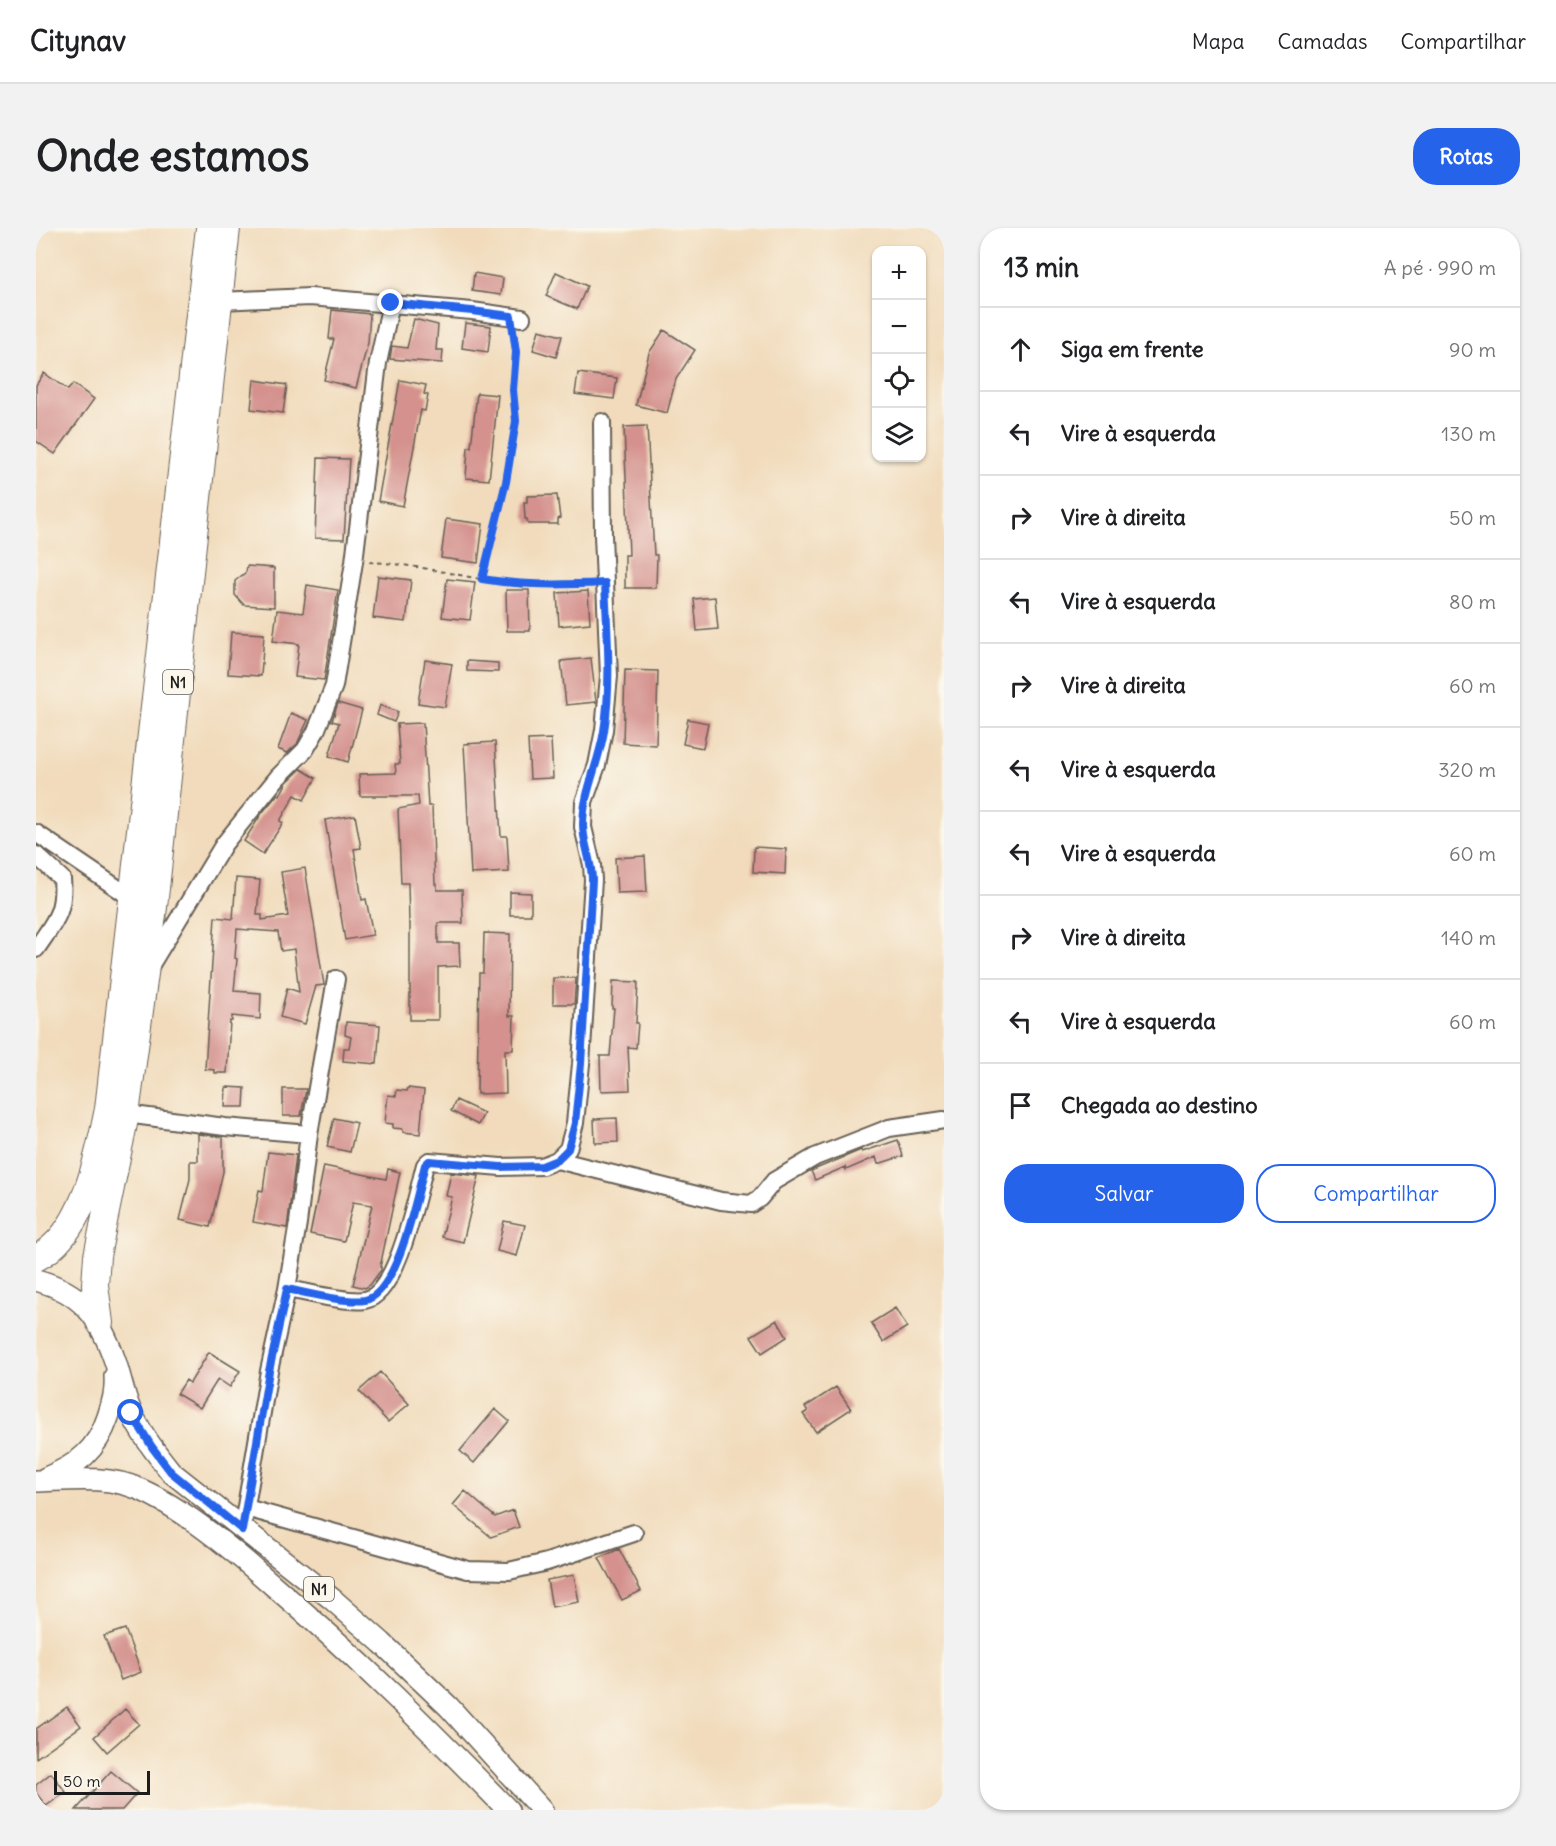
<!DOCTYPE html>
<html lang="pt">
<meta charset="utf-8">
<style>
body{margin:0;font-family:Delius,sans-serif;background:#f2f2f2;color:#202124}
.controls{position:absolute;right:18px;top:18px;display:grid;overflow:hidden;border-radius:12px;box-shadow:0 2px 4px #0004}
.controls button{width:54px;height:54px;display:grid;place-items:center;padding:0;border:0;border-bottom:2px solid #e0e0e0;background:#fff;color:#202124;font:30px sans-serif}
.scale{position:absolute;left:18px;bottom:15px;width:96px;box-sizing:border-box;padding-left:6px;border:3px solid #1c1c1c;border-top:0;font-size:16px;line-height:21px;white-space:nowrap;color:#1c1c1c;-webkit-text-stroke:4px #fbf7ec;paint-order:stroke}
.stop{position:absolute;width:18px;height:18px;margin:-14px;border:4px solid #2563eb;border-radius:50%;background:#fff}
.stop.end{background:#2563eb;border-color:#fff;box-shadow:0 2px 6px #0008}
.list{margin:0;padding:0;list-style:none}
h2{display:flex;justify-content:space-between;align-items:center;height:78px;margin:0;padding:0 24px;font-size:26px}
h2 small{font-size:20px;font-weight:400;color:#757577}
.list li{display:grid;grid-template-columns:39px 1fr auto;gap:18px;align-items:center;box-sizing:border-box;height:84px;padding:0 24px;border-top:2px solid #e0e0e0}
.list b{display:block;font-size:22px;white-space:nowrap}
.list em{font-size:20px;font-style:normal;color:#757577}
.actions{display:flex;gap:12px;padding:18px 24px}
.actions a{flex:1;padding:14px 0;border:2px solid #2563eb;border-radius:24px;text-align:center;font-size:21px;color:#2563eb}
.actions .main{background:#2563eb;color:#fff}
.icon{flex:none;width:33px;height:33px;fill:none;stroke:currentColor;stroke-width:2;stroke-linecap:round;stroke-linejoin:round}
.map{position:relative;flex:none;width:908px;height:1582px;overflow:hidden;border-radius:24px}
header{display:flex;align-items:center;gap:36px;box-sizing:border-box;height:84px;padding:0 30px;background:#fff;border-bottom:2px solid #e0e0e0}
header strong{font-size:28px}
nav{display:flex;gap:33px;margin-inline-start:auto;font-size:21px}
.intro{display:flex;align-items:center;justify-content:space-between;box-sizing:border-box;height:144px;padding:0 36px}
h1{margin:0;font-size:42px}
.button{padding:15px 27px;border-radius:24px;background:#2563eb;color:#fff;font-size:21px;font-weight:700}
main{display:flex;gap:36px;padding:0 36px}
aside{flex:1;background:#fff;border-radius:24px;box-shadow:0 2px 4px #0004}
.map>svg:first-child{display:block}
.building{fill:#d4918d}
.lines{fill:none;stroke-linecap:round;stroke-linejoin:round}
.minor-casing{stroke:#675f54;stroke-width:20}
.major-casing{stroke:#675f54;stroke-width:24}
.highway-casing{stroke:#675f54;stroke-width:28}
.path{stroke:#675f54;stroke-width:2;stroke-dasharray:4.5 4.5;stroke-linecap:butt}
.minor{stroke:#fff;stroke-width:16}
.major{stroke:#fff;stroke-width:21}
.highway{stroke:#fff;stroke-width:26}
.route{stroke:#2563eb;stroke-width:8}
.labels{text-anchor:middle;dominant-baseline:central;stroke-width:4.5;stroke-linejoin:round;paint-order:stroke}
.shield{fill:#fbf7ec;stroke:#5f5e5a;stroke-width:1.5}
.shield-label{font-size:15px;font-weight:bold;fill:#1c1c1c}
</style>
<header>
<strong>Citynav</strong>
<nav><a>Mapa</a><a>Camadas</a><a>Compartilhar</a></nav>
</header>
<div class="intro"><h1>Onde estamos</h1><a class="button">Rotas</a></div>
<main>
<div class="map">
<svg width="908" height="1582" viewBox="0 0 908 1582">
<rect width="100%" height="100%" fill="#fbf7ec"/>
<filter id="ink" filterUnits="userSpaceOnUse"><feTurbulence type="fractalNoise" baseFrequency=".0167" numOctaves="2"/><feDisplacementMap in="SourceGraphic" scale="12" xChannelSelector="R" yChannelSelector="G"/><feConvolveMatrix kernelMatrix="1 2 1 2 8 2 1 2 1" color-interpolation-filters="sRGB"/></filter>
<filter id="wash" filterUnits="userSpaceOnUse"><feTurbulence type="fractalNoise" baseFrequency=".008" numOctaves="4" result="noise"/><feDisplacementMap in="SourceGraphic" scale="24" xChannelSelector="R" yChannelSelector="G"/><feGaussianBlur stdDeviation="1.35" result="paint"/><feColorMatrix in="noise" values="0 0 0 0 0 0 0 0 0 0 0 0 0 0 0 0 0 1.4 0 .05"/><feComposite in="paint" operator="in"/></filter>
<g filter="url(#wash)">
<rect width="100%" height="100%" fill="#f1dbbc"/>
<g id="blocks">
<path class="building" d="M520,44L551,58L541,81L510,68Z
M438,45L467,50L465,67L436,63Z
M296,82L334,86L332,115L320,160L288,152L298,111H293Z
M378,91L402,97L400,122H407L406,135L354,131L356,118L371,120Z
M429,95L455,98L452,124L426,120Z
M503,102L526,108L520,129L497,122Z
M628,102L659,122L640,151L631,185L600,177L613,125Z
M8,145L32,162L37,156L58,171L19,226L0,213V157Z
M542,145L581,150L578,171L539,166Z
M218,152L251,157L247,185L215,181Z
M364,152L390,157L388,166L392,167L389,183L385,182L383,192L367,278L342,273Z
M441,165L462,167L453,252L430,250L432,219H435Z
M611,198L618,327H621L620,360H589V327H593L588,199Z
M282,230L313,231L308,311L279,310Z
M521,267L524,290L522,291V296H492L491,291H489L488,274H491V268Z
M410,291L447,296L442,335L405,330Z
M211,338L238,340V379L208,377L199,367V353L210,344Z
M342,348L375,352L370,394L337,390Z
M411,351L439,354L434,392L406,389Z
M271,357L302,362L288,452L259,449L263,416L237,413L241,382L267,385Z
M470,362H493L494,403H471Z
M552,363L554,395L523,398L521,365Z
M679,369L682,401L661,403L658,371Z
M195,404L228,406L225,448L192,446Z
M555,430L560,474L530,477L525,433Z
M389,432L416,436L409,479L382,475Z
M431,433L462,435V444L431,443Z
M589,442L622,443L620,517L587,515Z
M302,475L326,482L312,534L293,528L303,495L296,493Z
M344,477L362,484L358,494L341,487Z
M255,485L272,492L261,516L251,525L242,521Z
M652,491L672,495L667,520L647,516Z
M387,495L392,578H396L399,656H401V662H426L427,695H402V715H423L424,738L402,739V792H374V695H373L372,655H365L362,581L383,577L382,568H324L323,546L360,545L359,536H364L361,496Z
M515,511L517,550L494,551L492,512Z
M459,514L465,608H471L473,644L435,646L428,516Z
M265,541L280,550L268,572L259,567L244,593L247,595L227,626L208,613L226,585L242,566L244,567L251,554Z
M319,587L325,620L318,621L326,672L330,671L337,707L309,712L289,592Z
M718,619L750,621L749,646L717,644Z
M609,628L611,664L581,665L579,630Z
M269,640L288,757L280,758L269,796L244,789L251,760L263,764L258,721L245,723L242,704L201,701L199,730L201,731L198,763L225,765L224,791L196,788V793H194L191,845H179V842L169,841L179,689L197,691L200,650L224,652L221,687H226V692L252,688L245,644Z
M474,664L495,665V687H474Z
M448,705L474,706L473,788H478L477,822H469L470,865L441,866L443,745H447Z
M517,750H540L538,776H517Z
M577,753L602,754L600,795H602L600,820L592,819L594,862L565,863L564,828H574L578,780H576Z
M310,794L344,797L341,836L307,833L308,820H313L315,809L309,807Z
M190,859L209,860L208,879H189Z
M372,860L388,862L384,906L367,904V901L357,900V896L349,895L352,867L360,868L361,862L371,863Z
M247,861H270L265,888H247Z
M420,872L448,885L442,897L415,883Z
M298,890L321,895L314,924L291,919Z
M581,890L582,914L559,915L558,891Z
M162,906L187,909V944L174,999L144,992L154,951V933H162Z
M862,912L867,928L842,936L840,929L810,942L809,939L779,952L775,943L825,922L826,924Z
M232,924L260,927L251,1000L217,994L223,962L227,963Z
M288,938L350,951L352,941L364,944L344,1039H345V1042L334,1057L329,1060L317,1057L336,977L317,974L308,1013L274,1006Z
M415,945L443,948L427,1014L406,1009L416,969L410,968Z
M468,993L489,997L481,1028L461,1023Z
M859,1080L871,1099L847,1114L835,1095Z
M741,1092L751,1109L726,1125L715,1108Z
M173,1124L204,1143L194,1159L182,1151L164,1180L141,1166L150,1152L154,1155Z
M344,1144L373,1176L352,1194L323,1163Z
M800,1159L815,1181L780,1204L767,1186L772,1183L769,1179Z
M459,1181L473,1193L438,1235L424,1223Z
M429,1263L459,1289L477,1282L483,1299L455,1309L417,1277Z
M583,1321L605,1363L586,1372L563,1330Z
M538,1347L543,1374L516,1379L511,1352Z
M89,1401L105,1444L85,1452L68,1408Z
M31,1479L45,1498L0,1530V1501Z
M89,1481L103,1496L71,1524L58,1509Z
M75,1543L101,1565L86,1582H40Z
M15,1545L30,1564L10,1578L0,1565V1557Z"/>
</g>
</g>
<g filter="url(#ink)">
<use href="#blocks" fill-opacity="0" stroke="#675f54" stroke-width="1.5"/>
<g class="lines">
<defs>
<path id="minor" d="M184,73L274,69L436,83L486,90
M0,605L87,664L96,672
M0,627L26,651C29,685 18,694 0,721
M114,738L188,616L242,549L269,522L280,503L298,458L318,334L342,135L355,75
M90,886L189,899L273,906
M521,932L685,973L715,976L724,970L738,953L779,929L853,900L908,892
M251,1061C271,1064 310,1075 329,1072C362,1066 381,966 389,937L393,933L465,939L506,938L521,932L532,921L539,895L545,836L557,652L556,637L547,599L548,574L561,537L568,502L573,448L567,307L566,194
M210,1280L432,1342L473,1343L511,1334L598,1305
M206,1302L233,1143L251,1061L262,995L273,906L300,751"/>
<path id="major" d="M0,1052C46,1064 64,1089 79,1133C85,1150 88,1170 96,1186C106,1207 120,1225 135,1244L296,1371L346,1415L413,1479L506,1582
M10,1250C42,1237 61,1222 72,1189C77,1173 80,1164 79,1148
M0,1253C34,1252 71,1247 103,1261C148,1280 202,1326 239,1359C322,1430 396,1504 472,1582"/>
<path id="highway" d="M0,1030C48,1007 62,929 72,881L173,0
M64,1095L59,1057L61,1028L90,886L118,679L191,0"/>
</defs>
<use href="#minor" class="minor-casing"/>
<use href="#major" class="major-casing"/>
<use href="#highway" class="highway-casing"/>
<path class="path" d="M333,334C381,336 426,349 474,356C501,360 529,357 556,356
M446,351L470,254L480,193L477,162L480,124L477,103"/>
<use href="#minor" class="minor"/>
<use href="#major" class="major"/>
<use href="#highway" class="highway"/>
</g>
</g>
<g class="lines" filter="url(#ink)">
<path class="route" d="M95,1185L116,1219L135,1244L206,1302L233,1143L251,1061C271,1065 310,1075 329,1072C362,1066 381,966 389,937L393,933L465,939L506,938L521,932L532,921L539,895L545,836L556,652C556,633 547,615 547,597C547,565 563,535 568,503C576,454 571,404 569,355C527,357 487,358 446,351L470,254L480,193L477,162L480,124L475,88L436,83L355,75"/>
</g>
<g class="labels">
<g class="shield">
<rect x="127" y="442" width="30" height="24" rx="4.5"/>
<rect x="268" y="1349" width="30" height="24" rx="4.5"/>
</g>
<g class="shield-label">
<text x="142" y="454">N1</text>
<text x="283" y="1361">N1</text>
</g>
</g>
</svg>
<div class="controls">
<button>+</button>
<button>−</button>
<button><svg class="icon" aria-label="locate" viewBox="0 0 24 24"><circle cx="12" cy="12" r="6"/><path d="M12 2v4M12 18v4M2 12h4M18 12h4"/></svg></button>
<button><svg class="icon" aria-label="layers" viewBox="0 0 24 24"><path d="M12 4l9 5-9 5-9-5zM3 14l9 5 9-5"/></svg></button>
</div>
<div class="scale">50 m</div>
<div class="stop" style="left:95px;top:1185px"></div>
<div class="stop end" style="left:355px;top:75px"></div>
</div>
<aside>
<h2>13 min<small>A pé · 990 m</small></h2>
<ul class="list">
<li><svg class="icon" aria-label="ahead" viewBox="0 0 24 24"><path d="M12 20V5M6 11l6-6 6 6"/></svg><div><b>Siga em frente</b></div><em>90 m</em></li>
<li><svg class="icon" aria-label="left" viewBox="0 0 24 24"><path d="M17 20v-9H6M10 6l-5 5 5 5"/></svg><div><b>Vire à esquerda</b></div><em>130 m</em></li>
<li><svg class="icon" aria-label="right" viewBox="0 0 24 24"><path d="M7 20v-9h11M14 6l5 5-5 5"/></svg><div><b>Vire à direita</b></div><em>50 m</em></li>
<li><svg class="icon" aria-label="left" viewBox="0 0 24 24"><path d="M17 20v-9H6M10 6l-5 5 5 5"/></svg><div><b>Vire à esquerda</b></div><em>80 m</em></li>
<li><svg class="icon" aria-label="right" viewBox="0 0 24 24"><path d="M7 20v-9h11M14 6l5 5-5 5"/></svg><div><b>Vire à direita</b></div><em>60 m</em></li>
<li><svg class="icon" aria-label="left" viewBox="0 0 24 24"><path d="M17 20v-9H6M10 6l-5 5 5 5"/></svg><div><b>Vire à esquerda</b></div><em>320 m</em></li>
<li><svg class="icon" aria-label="left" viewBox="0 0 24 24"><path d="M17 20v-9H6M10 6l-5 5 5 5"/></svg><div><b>Vire à esquerda</b></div><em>60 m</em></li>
<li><svg class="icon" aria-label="right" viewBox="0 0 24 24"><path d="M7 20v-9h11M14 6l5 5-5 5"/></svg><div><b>Vire à direita</b></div><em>140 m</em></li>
<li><svg class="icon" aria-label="left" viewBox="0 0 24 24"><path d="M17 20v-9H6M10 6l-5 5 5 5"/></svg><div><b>Vire à esquerda</b></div><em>60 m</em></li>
<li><svg class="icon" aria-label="arrive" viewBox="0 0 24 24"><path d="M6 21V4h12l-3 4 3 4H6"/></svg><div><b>Chegada ao destino</b></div></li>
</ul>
<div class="actions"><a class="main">Salvar</a><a>Compartilhar</a></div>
</aside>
</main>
